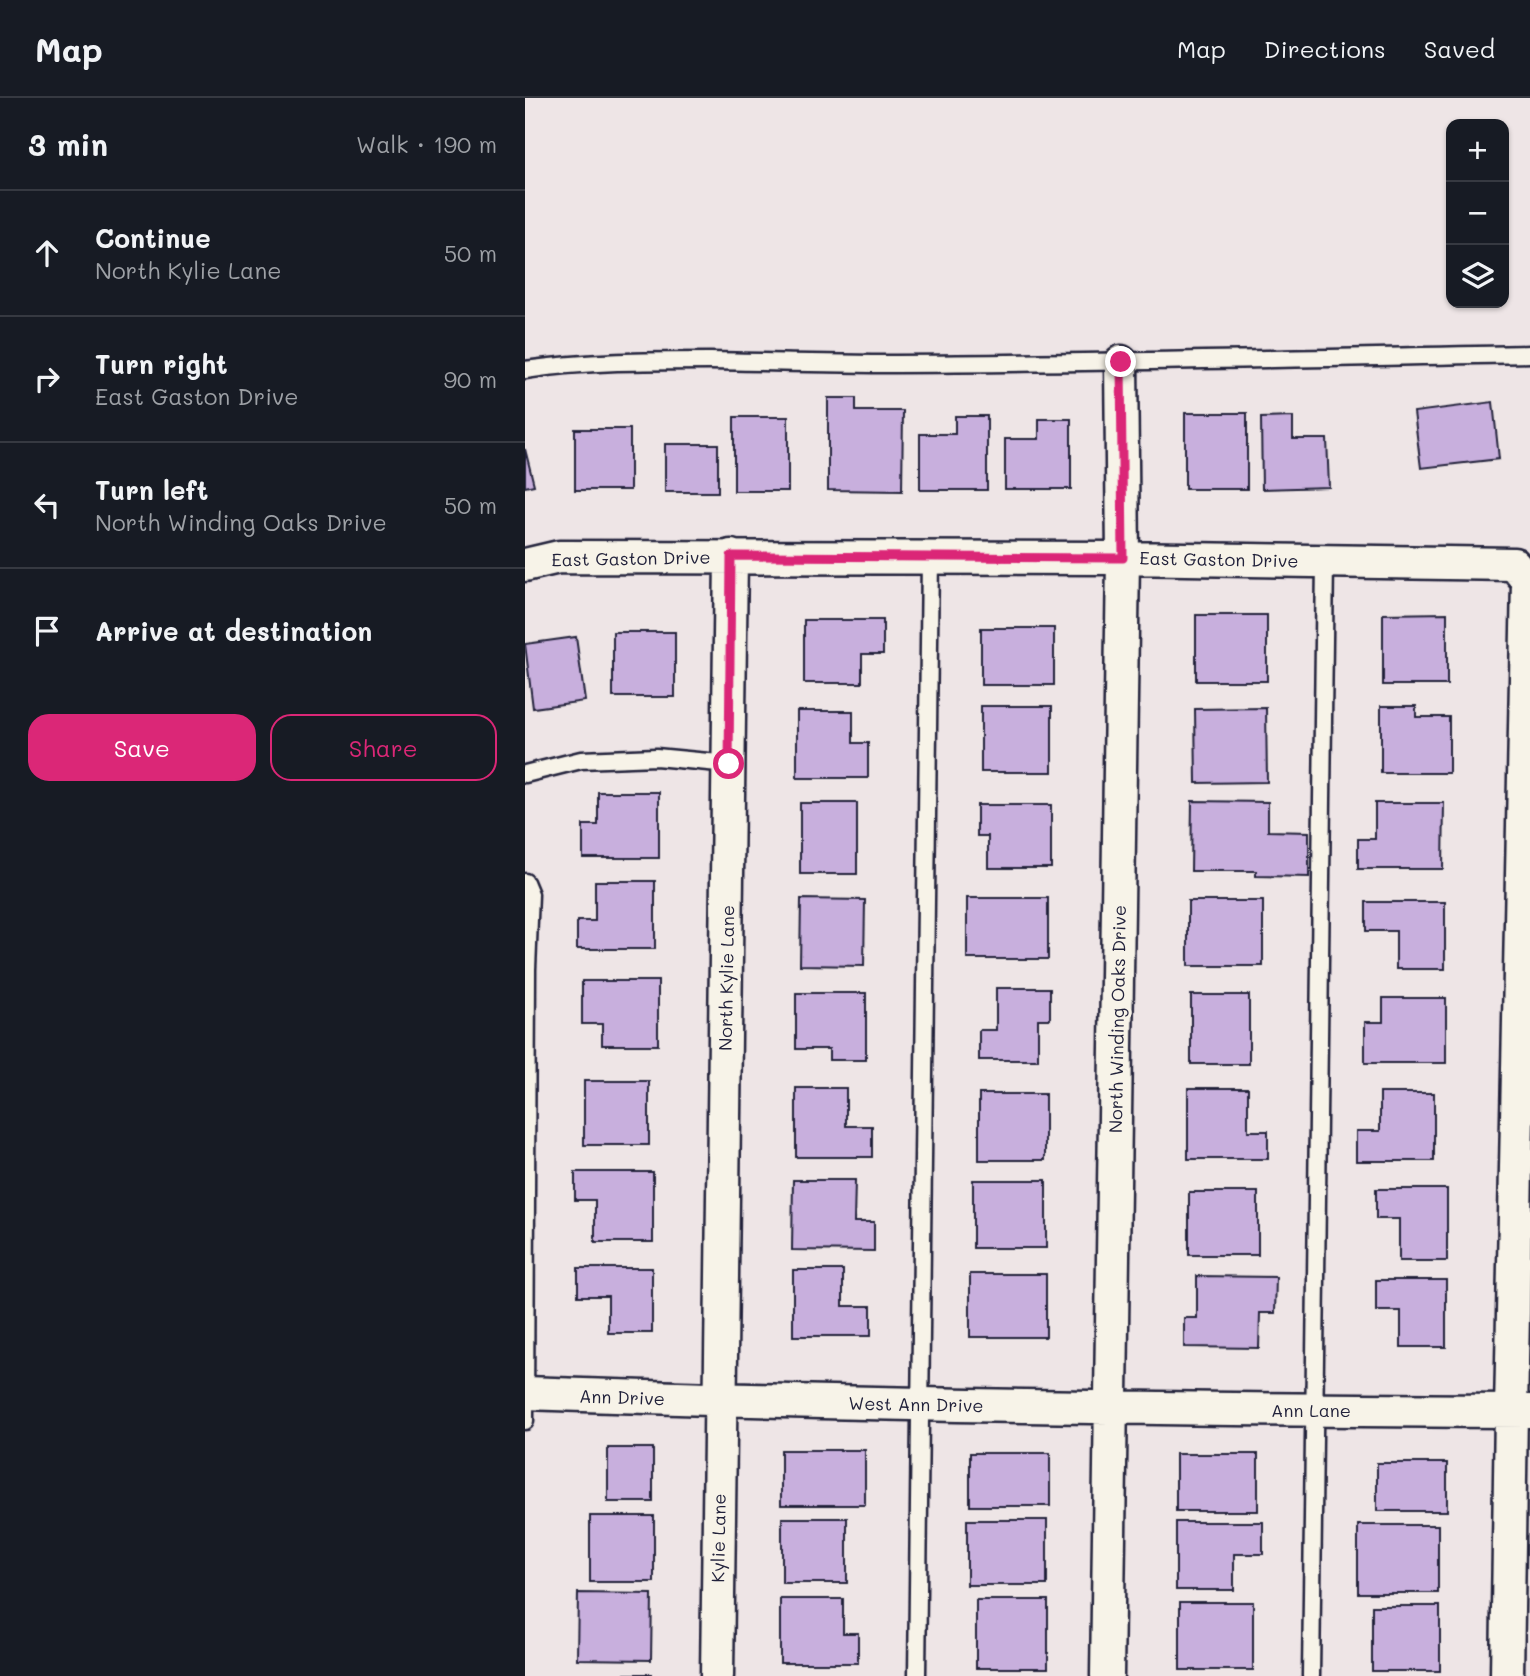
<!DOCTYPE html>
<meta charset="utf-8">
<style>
body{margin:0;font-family:Mali,sans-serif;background:#20242c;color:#f1f3f6}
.controls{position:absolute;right:21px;top:21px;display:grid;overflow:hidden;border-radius:14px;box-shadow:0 2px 5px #0004}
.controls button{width:63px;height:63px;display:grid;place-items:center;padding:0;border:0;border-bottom:2px solid #363941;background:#171b24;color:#f1f3f6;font:35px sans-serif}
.stop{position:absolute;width:21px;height:21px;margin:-16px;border:5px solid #db2777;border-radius:50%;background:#fff}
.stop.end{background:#db2777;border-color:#fff;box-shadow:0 2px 7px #0008}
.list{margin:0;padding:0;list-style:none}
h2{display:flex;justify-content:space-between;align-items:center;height:91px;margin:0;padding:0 28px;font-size:30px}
h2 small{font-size:23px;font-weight:400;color:#9ea1a6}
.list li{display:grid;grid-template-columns:46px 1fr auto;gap:21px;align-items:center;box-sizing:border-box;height:126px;padding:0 28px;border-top:2px solid #363941}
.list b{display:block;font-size:26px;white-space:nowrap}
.list p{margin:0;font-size:23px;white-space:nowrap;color:#9ea1a6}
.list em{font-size:23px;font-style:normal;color:#9ea1a6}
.actions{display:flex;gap:14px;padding:21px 28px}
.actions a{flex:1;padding:16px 0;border:2px solid #db2777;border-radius:21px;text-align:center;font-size:24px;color:#db2777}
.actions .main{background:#db2777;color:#fff}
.icon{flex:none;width:38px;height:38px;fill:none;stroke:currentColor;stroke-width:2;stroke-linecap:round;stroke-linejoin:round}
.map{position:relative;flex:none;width:1005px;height:1578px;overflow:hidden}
header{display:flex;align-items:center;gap:42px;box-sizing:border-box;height:98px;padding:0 35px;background:#171b24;border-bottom:2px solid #363941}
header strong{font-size:33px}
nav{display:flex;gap:38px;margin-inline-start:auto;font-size:24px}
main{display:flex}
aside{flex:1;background:#171b24}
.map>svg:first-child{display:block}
.building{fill:#c8afdd;stroke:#22223b;stroke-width:2}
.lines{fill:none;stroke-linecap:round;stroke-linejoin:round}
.service-casing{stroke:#22223b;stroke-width:21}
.minor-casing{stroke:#22223b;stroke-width:37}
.service{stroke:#f7f3e8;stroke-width:16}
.minor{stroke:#f7f3e8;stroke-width:32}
.route{stroke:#db2777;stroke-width:9}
.labels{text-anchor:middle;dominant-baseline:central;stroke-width:6;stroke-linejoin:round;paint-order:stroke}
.street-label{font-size:18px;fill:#22223b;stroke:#f7f3e8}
</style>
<header>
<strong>Map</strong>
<nav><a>Map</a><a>Directions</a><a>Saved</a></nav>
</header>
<main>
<aside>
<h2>3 min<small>Walk · 190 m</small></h2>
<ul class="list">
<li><svg class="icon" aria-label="ahead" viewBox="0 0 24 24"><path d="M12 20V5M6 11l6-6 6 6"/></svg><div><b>Continue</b><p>North Kylie Lane</p></div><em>50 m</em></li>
<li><svg class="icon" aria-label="right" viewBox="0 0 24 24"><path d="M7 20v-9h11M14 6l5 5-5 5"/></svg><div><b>Turn right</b><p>East Gaston Drive</p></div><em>90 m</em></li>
<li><svg class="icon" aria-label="left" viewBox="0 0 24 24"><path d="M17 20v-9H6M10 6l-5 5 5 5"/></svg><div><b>Turn left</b><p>North Winding Oaks Drive</p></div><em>50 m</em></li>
<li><svg class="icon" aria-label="arrive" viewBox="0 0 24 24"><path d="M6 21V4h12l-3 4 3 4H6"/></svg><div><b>Arrive at destination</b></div></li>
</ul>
<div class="actions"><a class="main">Save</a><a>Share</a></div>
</aside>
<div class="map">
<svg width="1005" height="1578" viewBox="0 0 1005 1578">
<rect width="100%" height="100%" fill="#eee5e6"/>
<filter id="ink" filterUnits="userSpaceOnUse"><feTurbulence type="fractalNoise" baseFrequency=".0143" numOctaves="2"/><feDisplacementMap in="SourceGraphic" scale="14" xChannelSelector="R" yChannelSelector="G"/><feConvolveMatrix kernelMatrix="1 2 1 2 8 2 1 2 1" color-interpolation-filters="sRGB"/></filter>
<g filter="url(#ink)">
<path class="building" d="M303,300H331V313H378L377,393L303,392Z
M968,304L974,361L896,370L889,314Z
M660,315H722V391H660Z
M430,318H462V392H395V336H430Z
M209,319H263V393H209Z
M768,319V341H802L804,389L737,391L736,320Z
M514,321H546V391H480V341H514Z
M50,331H105V392H50Z
M140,346H193V394H140Z
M0,351L9,387L0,389Z
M922,515V587H858V516Z
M671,517H742V583H671Z
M279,522H358V556H337V585H279Z
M456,530H529V587H456Z
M88,534H150V599H88Z
M51,539L60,603L8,610L0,546Z
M456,608H527V674H456Z
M856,608H891V619H924V675H856Z
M741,610L742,684L671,685L670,611Z
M272,613H328V645H343V680H272Z
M73,694H134V760H58V727H73Z
M667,703L743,704V733L784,734V779L731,778V773H666Z
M275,705H332V776H275Z
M850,705H919L918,771H833V741H850Z
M452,707H526V770H463V738H452Z
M70,783H130V851H52V823H70Z
M442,800H523V861H442Z
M276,801L340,802L339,868L275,867Z
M663,803H738V868H663Z
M841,804H920V871H871V833H841Z
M57,883H133V947H77V926H57Z
M471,890H525V921H513V962H454V932H471Z
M271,895H341V962H304V951H271Z
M666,897H724V966H666Z
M858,900H921V965H840V924H858Z
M59,983H124V1047H59Z
M271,990H321V1028H347V1059H271Z
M663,990H723V1033H743V1061H663Z
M855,995H909V1063H831V1033H855Z
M454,996H520V1062H454Z
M50,1074H128V1144H70V1102H50Z
M268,1082H330L329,1124H349V1153L267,1152Z
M448,1082H521V1150H448Z
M851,1091H922V1163H874V1121H851Z
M664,1094H733V1157H664Z
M53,1170H127V1235H83V1198H53Z
M268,1172H318V1208H346V1238H268Z
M445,1176H521V1239H445Z
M672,1178L751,1179L750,1215H735L734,1250L659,1249V1220H672Z
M851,1182H921V1249H876V1213H851Z
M83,1350H128V1404H83Z
M256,1352H340V1407H256Z
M445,1355H525V1408H445Z
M651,1356H733V1413H651Z
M852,1365H922V1413H852Z
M65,1418H129V1484H65Z
M257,1420H322V1485H257Z
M442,1422H522V1487H442Z
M651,1424H738V1456H709V1492H651Z
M833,1427H913V1495H833Z
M53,1495L127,1496L126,1562L52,1561Z
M255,1501H318V1535H333V1565H255Z
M451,1502H523V1570H451Z
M655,1504H728V1572H655Z
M847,1508H915V1573H847Z
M57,1576H126V1578H57Z"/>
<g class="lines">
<defs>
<path id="service" d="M0,272C61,263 123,263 185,263C247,264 308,266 370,266C582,265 793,260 1005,256
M0,676L56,662L131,659L204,666
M0,784L5,796L2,871L0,1323
M392,1578L405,459
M786,1578L800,463"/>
<path id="minor" d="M0,467L34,459L598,460L989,466L1003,483L986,1313L982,1578
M0,1295C335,1307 670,1312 1005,1313
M192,1578L206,458
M582,1578L598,460L596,264"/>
</defs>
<use href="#service" class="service-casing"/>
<use href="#minor" class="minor-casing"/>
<use href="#service" class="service"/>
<use href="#minor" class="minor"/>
</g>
</g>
<g class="lines" filter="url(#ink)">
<path class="route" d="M204,666L206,458L598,460L596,264"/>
</g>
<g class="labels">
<g class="street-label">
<text transform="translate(106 460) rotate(-1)">East Gaston Drive</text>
<text transform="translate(694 461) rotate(1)">East Gaston Drive</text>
<text transform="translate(201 880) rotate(-89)">North Kylie Lane</text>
<text transform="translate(592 921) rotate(-89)">North Winding Oaks Drive</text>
<text transform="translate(97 1299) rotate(2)">Ann Drive</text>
<text transform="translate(391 1306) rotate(1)">West Ann Drive</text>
<text x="786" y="1312">Ann Lane</text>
<text transform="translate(193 1440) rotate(-89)">Kylie Lane</text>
</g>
</g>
</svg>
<div class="controls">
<button>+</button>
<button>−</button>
<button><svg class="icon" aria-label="layers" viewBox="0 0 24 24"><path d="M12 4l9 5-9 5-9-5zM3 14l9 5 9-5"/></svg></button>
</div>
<div class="stop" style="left:204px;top:666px"></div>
<div class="stop end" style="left:596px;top:264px"></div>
</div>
</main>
